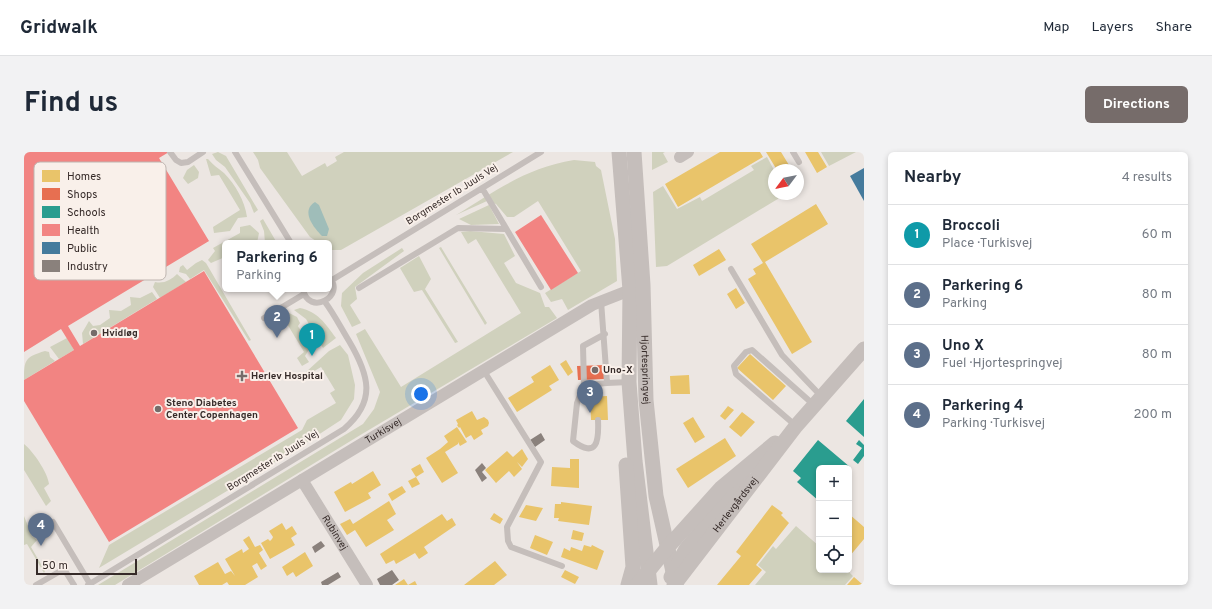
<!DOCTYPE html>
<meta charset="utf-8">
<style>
body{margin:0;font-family:Overpass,sans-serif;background:#f2f2f3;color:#1f2937}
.controls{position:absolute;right:12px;bottom:12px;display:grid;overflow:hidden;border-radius:6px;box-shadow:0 2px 6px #0003}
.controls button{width:36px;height:36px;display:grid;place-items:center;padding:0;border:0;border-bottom:1px solid #e0e1e3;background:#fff;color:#1f2937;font:20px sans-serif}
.compass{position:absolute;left:744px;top:12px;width:36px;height:36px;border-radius:50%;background:#fff;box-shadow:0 2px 6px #0003;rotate:238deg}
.scale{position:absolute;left:12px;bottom:10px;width:101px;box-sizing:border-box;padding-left:4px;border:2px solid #362b29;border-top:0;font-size:11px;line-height:14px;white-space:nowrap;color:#362b29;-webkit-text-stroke:3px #f9f0ea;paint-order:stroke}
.you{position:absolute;left:397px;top:242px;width:14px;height:14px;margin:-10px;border:3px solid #fff;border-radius:50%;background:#1a73e8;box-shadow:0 0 0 6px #1a73e833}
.badge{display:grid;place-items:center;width:26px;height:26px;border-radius:50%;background:#766c6a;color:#fff;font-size:13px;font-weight:700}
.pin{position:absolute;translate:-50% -33px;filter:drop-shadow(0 1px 2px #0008)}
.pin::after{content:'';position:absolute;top:21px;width:14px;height:12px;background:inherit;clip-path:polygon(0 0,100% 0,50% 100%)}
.popup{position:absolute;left:198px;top:88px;width:110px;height:52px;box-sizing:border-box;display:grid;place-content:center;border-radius:6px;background:#fff;filter:drop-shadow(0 1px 3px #0005);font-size:13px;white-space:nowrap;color:#747a83}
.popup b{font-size:15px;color:#1f2937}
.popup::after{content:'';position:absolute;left:50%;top:100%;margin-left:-8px;border:8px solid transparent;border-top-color:#fff}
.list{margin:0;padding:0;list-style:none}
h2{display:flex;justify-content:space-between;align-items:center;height:52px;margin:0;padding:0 16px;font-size:17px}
h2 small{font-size:13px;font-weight:400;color:#747a83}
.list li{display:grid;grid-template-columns:26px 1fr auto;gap:12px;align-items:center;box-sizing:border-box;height:60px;padding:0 16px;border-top:1px solid #e0e1e3}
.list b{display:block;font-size:15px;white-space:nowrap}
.list p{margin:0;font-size:13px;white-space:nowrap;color:#747a83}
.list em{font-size:13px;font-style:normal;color:#747a83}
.icon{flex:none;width:22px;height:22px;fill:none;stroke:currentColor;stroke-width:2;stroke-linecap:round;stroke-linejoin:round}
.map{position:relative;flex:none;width:840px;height:433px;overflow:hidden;border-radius:6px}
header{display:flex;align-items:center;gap:24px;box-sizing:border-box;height:56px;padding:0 20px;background:#fff;border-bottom:1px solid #e0e1e3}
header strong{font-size:19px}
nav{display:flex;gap:22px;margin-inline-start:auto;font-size:14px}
.intro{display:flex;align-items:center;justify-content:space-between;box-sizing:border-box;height:96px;padding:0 24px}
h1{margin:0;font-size:28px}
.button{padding:10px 18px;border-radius:6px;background:#766c6a;color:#fff;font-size:14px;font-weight:700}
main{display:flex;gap:24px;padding:0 24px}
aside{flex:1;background:#fff;border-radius:6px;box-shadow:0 2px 6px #0003}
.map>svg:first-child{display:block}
.green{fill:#d0d1bd}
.water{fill:#9fbdb9}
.homes{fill:#e9c46a}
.shops{fill:#e76f51}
.schools{fill:#2a9d8f}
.health{fill:#f28482}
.public{fill:#457b9d}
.industry{fill:#8a817c}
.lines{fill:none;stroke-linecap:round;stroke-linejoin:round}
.service{stroke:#c5bebb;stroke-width:6}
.minor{stroke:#c5bebb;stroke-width:12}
.tertiary{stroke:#c5bebb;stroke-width:15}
.poi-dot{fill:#766c6a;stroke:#f9f0ea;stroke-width:1.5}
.labels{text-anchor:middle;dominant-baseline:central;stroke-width:4;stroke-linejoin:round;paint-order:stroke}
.street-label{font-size:10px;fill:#362b29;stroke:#f9f0ea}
.poi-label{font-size:10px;font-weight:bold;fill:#362b29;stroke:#f9f0ea;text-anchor:start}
.key{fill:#f9f0ea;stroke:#beb5b0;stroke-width:1}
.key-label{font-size:11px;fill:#362b29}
</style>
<header>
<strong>Gridwalk</strong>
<nav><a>Map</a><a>Layers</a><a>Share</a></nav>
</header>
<div class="intro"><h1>Find us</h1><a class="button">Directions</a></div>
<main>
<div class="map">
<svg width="840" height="433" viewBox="0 0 840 433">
<rect width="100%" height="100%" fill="#ece6e2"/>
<path class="green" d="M194,0L202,4L234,58L230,61L226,51L201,15L192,8L188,2Z
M229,0H263L278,24L301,11L303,15L313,9L311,5L320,0H489L317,98H306L305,91H295L286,85L236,16L234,8Z
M628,0H641L639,1L644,10L628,18Z
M797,0H832L805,14Z
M743,5L750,18V42H762L643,114L632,115L629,40L639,34L653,57L676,45L678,49L730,18L727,14Z
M182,7H184C189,13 194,16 200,21C211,32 221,49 223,65L214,66L206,79L190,81L189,75L216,58L195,23L187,24Z
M550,8L571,10L572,14L577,18L591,87L593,129L544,158L538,147L527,150L521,141L557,119L514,49L490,65H483L472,52L463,49L432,63C473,38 502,16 550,8Z
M170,13L175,20L174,26L164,32L159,26L163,18Z
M465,53L475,72L447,73L435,67Z
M239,67L253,91H241L240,79L236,69Z
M226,73L235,81L233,91H201V105L187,111L184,108L191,99L189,96L216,81V75Z
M446,79L480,82L491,104L480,111L492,131L516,141L521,155H525L533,166L338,282L91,433H74L339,272L350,257L356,240L332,182L341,177L377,235L497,161L452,87L444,92L437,80Z
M417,95L463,171L461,173L415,96Z
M378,96L380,99L331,135L333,147L326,153L337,171L328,175L317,154L318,141L339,121Z
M395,104L407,127L401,137L434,190L431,191L398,138L390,140L376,116Z
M178,108L182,111L227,188L225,189L180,118L166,127L162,122L155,120L156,115L159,113L163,118L172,111Z
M153,122L162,130L136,146L129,135L131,130C140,132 147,128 153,122Z
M128,140L133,147L59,192L58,181L65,169L69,174L76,173L86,166L85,158L97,159L107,153L106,145L116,146Z
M276,156C294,160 301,171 312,186L299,196L282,167L270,158Z
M265,161L273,165L276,171L274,174L286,196L281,204L285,210L278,214L273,206L280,200L262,170L257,173L253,168Z
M43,186L50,198L35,207L26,195Z
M316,193L324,203L331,233L330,247L317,268L271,298L75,416L85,393L278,278L283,268L312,251L306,241L311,238L297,215L284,223L282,220L305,199Z
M21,199L25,200L26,205L31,209L0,228C0,208 1,205 21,199Z
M0,292C9,299 24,321 25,332L20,336L27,349L22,354L0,318Z
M0,364L8,384L13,388L7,395L21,419L20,421L3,392L0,393Z
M772,374L795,394V418H823L829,424L821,433H731L742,420L734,413L749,394L752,397Z"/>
<path class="water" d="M291,50L295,53L305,77L303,84H298C290,76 276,59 291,50Z"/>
<path class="homes" d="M696,0H736L739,5L654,55L641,32Z
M742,0H757L768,18H753Z
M781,0H794L803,15L793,21Z
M792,52L804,72L741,110L788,190L768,202L724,127L732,122L729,117L739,111L727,92Z
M695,97L702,108L675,124L669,113Z
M712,136L721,151L712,157L703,142Z
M726,202L762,234L749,248L713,216Z
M542,208L549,220L544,224L536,212Z
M526,213L535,228L525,234L528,238L493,260L484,246L510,230L507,225Z
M665,223L666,242H647L646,224Z
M583,244L584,268H567L566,245Z
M704,254L710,258L701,268L696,264Z
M448,259L453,268L460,265L464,268L465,271L464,274L457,278L459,282L450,288L447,283L442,286L436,275L435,276L433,273L434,272L432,268Z
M718,260L731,270L717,285L705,275Z
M669,265L681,285L671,291L659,271Z
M433,275L443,290L436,294L434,290V292L421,300L434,321L418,331L402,306L416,297L424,290L420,284Z
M701,286L712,304L664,336L652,317Z
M498,297L504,307L498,315L493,310L498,317L490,325L485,319L472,331L461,318L483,299L489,305Z
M546,307H555V336L527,334L528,315L546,316Z
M396,312L400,320L392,325L387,317Z
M349,319L357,333L344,341L347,346L321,360L310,340L327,330L328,332Z
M392,325L396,332L388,336L384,329Z
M378,334L382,340L368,349L364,342Z
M365,349L372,362L363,368L370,378L342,395L331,378L323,383L316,372L326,367L329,372Z
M537,350L568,354L565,373L534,369L535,366H530L531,352H537Z
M502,353L519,356L512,369L495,365Z
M748,353L759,361L757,363L765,371L732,413L738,418L725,433H693L717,404L712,400Z
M470,361L479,367L476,372L466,367Z
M418,362L423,369L428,366L432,373L400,395L404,401L395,407L391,401L372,412L370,408L362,412L356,402Z
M825,362L840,375V387L825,405Z
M258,371L262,378L268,374L273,382L267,386L271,393L246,407L237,391L244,387L246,389L248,387L249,385L245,379Z
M549,378L560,381L558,389L547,387Z
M511,383L529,390L523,403L506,396Z
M225,384L231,395L236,393L239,398L235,401L243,414L237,418L233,411L228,414L234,425L221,433H205L203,430L198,433H175L170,424L194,410L201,422L207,419L211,424L201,407L218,397L219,401L225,397L219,388Z
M560,393L567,395L568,393L580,399L573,418L537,405L540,396L546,399L547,395L558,399Z
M281,400L289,414L272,425L269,420L263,424L258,415Z
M471,409L483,423L470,433H440Z
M541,418L555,425L551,432L537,425Z
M830,425L838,432L837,433H823Z
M380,427L384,433L391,429L393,433H371Z"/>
<path class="shops" d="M581,213L582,227L554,228L553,214Z"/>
<path class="schools" d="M840,247V285L822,269Z
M794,288L826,315L795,316V349L773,330L777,326L769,319Z
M835,288L840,293V304L834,312L829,308L838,296L832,292Z"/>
<path class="health" d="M0,0H145L135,6L185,89L44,174L56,194L180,119L274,276L85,390L0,249V228L50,198L37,177L0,200Z
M517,63L554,121L527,138L491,80Z"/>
<path class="public" d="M840,16V49L826,24Z"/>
<path class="industry" d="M517,281L521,288L511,295L506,288Z
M458,311L462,316L458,320L463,326L458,330L451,318Z
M297,389L301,394L291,401L288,395Z
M368,418L375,428L368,433H356L353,427Z
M314,420L317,425L304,433H298L297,430Z"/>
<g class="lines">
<path class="service" d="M146,0L152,8L157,11L164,10L179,0
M211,0L267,91
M769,0L775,10
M458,36L517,135
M707,117L758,203L797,244
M308,128L517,0
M335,136L434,76L482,77
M279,137C284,165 323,144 305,125
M577,149L583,231L605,230
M240,166L280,142
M581,182L559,194L560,233L583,231
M460,219L517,310L483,375L484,389L487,395L538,414
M573,232V244
M560,233L553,251L549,289C573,307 575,289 574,268
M771,273L712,222L710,214L722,200L728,198L790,253
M29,370L66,432
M12,433L40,417L50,433
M64,433L320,277C353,249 345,223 325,189C317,176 310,162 301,150"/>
<g class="minor">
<path d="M656,5L664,0"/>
<path id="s1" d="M278,328L343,433"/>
<path id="s2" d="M104,433L568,153L614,135"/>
</g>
<g class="tertiary">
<path d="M595,0L606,138L605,230L611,309L626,433"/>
<path id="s3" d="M610,0L619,133L622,248L632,344L652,433"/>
<path d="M602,313L609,415L604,433"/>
<path d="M647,425L662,397L702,350L719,325"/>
<path d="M613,433L643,396L697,336L751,291"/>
<path id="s4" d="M650,433L772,274L840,197"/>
</g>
</g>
<g class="poi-dot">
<circle cx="70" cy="181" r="4"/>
<circle cx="571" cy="218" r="4"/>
<path d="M216 218h4v4h4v4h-4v4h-4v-4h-4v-4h4z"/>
<circle cx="134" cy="257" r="4"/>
</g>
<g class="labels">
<g class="street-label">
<text transform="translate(428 43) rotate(-32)">Borgmester Ib Juuls Vej</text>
<text stroke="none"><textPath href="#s3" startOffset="218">Hjortespringvej</textPath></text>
<text stroke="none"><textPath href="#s2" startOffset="298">Turkisvej</textPath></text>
<text transform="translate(249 309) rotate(-32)">Borgmester Ib Juuls Vej</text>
<text stroke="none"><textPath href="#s4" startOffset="101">Herlevgårdsvej</textPath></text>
<text stroke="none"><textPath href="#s1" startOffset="62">Rubinvej</textPath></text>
</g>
<g class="poi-label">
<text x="78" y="181">Hvidløg</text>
<text x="579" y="218">Uno-X</text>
<text x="227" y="224">Herlev Hospital</text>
<text x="142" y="251">Steno Diabetes<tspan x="142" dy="12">Center Copenhagen</tspan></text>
</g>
</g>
<rect x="10" y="10" width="132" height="118" rx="6" class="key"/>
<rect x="18" y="18" width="18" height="12" fill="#e9c46a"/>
<rect x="18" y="36" width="18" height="12" fill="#e76f51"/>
<rect x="18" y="54" width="18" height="12" fill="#2a9d8f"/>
<rect x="18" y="72" width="18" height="12" fill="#f28482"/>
<rect x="18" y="90" width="18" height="12" fill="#457b9d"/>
<rect x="18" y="108" width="18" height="12" fill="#8a817c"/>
<g class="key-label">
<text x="43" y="28">Homes</text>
<text x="43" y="46">Shops</text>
<text x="43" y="64">Schools</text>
<text x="43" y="82">Health</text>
<text x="43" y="100">Public</text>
<text x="43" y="118">Industry</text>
</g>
</svg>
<div class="controls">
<button>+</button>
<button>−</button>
<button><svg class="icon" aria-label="locate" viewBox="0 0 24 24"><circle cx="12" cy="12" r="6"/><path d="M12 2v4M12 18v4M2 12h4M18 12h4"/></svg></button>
</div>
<svg class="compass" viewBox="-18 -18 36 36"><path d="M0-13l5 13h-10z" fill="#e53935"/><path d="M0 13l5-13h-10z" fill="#747a83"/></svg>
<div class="scale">50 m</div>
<div class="you"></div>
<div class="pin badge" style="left:288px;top:204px;background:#0f9aa8">1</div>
<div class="pin badge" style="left:253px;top:186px;background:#5c6f8a">2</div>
<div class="popup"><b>Parkering 6</b>Parking</div>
<div class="pin badge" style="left:566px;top:261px;background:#5c6f8a">3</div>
<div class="pin badge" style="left:17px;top:394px;background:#5c6f8a">4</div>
</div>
<aside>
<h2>Nearby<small>4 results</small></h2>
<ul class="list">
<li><span class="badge" style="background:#0f9aa8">1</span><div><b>Broccoli</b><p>Place · Turkisvej</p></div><em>60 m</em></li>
<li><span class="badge" style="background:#5c6f8a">2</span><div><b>Parkering 6</b><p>Parking</p></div><em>80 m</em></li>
<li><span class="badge" style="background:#5c6f8a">3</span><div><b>Uno X</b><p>Fuel · Hjortespringvej</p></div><em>80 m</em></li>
<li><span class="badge" style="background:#5c6f8a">4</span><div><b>Parkering 4</b><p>Parking · Turkisvej</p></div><em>200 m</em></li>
</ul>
</aside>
</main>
